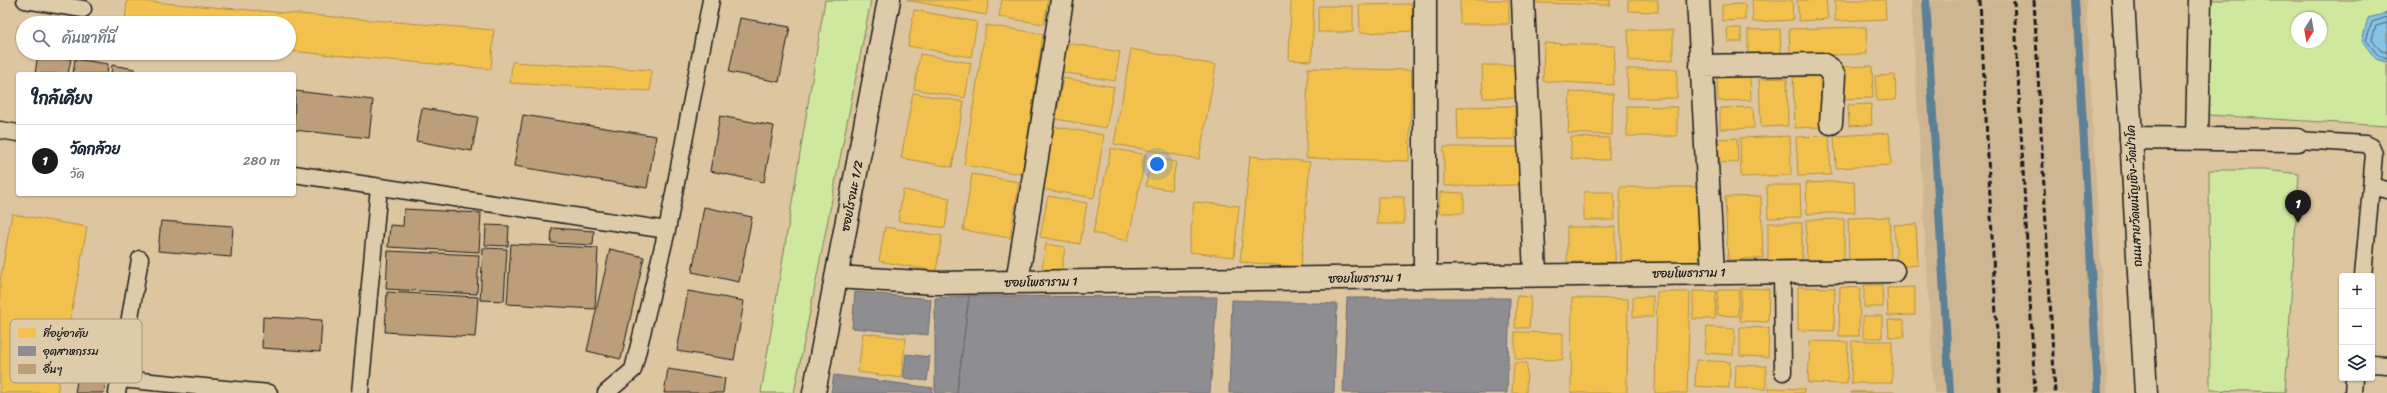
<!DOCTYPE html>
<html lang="th">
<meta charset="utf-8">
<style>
body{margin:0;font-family:Sriracha,"Playpen Sans Thai",sans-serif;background:#f2f2f3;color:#1f2937}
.controls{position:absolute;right:12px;bottom:12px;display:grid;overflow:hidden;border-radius:4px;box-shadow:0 1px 3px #0004}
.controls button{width:36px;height:36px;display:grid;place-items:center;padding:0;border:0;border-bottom:1px solid #e0e1e3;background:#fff;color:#1f2937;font:20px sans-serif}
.compass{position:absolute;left:2291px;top:12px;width:36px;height:36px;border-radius:50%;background:#fff;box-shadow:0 1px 3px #0004;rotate:191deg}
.you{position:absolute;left:1157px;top:164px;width:14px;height:14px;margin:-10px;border:3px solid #fff;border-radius:50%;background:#1a73e8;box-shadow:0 0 0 6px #1a73e833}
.badge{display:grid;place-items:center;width:26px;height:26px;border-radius:50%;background:#1c1c1c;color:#fff;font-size:13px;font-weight:700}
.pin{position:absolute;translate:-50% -33px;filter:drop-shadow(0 1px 2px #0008)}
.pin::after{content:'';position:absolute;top:21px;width:14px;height:12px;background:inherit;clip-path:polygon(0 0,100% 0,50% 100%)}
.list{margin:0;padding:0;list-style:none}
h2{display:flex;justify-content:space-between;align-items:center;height:52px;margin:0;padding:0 16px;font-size:17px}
h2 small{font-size:13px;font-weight:400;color:#747a83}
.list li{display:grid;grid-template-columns:26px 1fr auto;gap:12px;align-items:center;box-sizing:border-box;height:72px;padding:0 16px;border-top:1px solid #e0e1e3}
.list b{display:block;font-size:15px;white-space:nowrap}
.list p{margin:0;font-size:13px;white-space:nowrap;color:#747a83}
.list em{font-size:13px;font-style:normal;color:#747a83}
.icon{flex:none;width:22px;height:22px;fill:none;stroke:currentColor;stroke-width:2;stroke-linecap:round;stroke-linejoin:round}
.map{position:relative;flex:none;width:2387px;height:393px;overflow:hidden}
.search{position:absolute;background:#fff;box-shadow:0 1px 3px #0004;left:16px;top:16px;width:280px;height:44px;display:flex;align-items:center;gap:10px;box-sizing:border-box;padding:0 14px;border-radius:22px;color:#747a83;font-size:15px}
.panel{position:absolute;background:#fff;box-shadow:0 1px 3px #0004;left:16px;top:72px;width:280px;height:124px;border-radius:4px}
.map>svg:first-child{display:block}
.built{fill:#cfb693}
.green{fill:#cfe89e;stroke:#76825d;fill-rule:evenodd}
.water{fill:#87c2e7;stroke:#5c8096}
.homes{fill:#f2c14e;stroke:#b2903f}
.industry{fill:#8d8d92;stroke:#6b6b6f}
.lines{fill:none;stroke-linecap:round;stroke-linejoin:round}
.shore{stroke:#475e6d;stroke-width:1}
.stream{stroke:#5c8096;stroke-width:8}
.building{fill:#bc9e7a;stroke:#1c1c1c}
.lane-casing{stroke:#1c1c1c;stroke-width:19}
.street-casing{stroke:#1c1c1c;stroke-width:25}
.secondary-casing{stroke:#1c1c1c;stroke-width:25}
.lane{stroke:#decba9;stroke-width:16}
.street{stroke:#decba9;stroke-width:22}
.secondary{stroke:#decba9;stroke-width:22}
.rail{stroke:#1c1c1c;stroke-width:3;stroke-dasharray:6 3;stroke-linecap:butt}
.labels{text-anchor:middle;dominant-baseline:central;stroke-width:4;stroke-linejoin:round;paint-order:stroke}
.street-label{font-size:12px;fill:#1c1c1c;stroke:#decba9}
.key{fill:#decba9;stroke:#a4967f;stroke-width:1}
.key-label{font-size:11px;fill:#1c1c1c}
</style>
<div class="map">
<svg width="2387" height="393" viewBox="0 0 2387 393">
<rect width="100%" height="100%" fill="#ddc5a0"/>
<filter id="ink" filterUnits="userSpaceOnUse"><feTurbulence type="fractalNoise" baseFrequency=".025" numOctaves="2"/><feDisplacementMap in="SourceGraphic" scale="8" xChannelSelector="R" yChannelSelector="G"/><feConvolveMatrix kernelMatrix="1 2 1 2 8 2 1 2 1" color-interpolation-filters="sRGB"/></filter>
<g filter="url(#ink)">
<path class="built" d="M1911,0H2086L2108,393H1934Z"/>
<path class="green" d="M825,0H871L794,393H761Z
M2212,0H2387V126L2209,115C2208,85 2200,28 2212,0ZM2297,18H2321V42H2297Z
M2209,170H2265L2299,174L2285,392L2210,390Z"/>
<path class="water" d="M2387,13V62L2376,59L2362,41L2368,18Z"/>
<path class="homes" d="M127,0L494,30L491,69L289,51V23H125Z
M907,0H989L986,15Z
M1002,0H1048L1044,24L999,17Z
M1291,0H1314L1312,61L1289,60Z
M1460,0H1509V24H1460Z
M1537,0H1610V5L1537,3Z
M1628,0H1658V12L1628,11Z
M1752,0H1792L1793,20L1753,22Z
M1797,0H1826L1828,19L1799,21Z
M1835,0H1885L1886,19L1835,21Z
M1412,4L1413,31L1360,33L1359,5Z
M1745,4V20L1722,21V5Z
M1318,6H1353V32H1318Z
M914,10L977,22L971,57L908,46Z
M986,25L1043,34L1022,174L964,165Z
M18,26L23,27V40L16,39Z
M1866,27L1867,54L1790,56L1789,29Z
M1727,28H1741V42H1728Z
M1780,29L1781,56L1748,57V30Z
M1628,30H1673V60L1629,61Z
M1067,43L1120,52L1115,81L1061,72Z
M1544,43L1615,46L1613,85L1543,81Z
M1131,49L1216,65L1199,159L1114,144Z
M920,54L971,63L965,98L914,89Z
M512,62L651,70L650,91L510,83Z
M1482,65H1515V98H1483Z
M1872,66L1873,98L1840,99V67Z
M1308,68L1412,70L1409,161L1306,158Z
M1627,69H1677V98H1628Z
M1750,75L1751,100L1718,101L1717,76Z
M1895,75L1896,100L1877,101L1875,76Z
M1820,76L1822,127L1795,128L1793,77Z
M1063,78L1114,87L1106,128L1056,119Z
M1787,78L1788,126L1761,127L1759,79Z
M1570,92L1613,94L1612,135L1568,133Z
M913,93L964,102L952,167L901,158Z
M1871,104L1872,125L1849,126L1848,105Z
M1515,106V139L1458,140L1457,107Z
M1627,106L1677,107V136H1627Z
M1753,107L1754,128L1720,129V108Z
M1052,126L1104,135L1094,198L1041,189Z
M1889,133L1891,165L1836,168L1834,136Z
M1790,136L1791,175L1741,177L1740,138Z
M1829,136L1831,175L1798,176L1796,137Z
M1571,137L1609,138V160L1571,159Z
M1737,138L1738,162L1720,163L1718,139Z
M1444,147H1518L1519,185L1444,186Z
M1111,148L1146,155L1128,241L1093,233Z
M1250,156L1310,162L1301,267L1240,262Z
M1150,158L1176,162L1171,190L1146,186Z
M972,174L1019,182L1010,238L963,230Z
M1854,181L1855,212L1807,214L1806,183Z
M1767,185H1800L1801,217L1768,218Z
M1620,187H1698L1699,262L1621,263Z
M903,190L950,198L945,228L898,221Z
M1440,192L1464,193V213H1439Z
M1584,192H1614L1615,220H1584Z
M1048,196L1087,203L1080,244L1040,237Z
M1761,196L1763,258L1728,260L1725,197Z
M1378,197H1404V224H1377Z
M1194,202L1239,206L1234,257L1189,252Z
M12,214L87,227L57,393H0V281Z
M1889,217L1891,262L1849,264L1848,218Z
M1844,219V263L1807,264L1806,220Z
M1768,223H1802V260H1768Z
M1916,224L1918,265L1897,267L1894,225Z
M885,227L942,236L936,271L879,261Z
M1567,227H1615V262H1567Z
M1046,244L1065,247L1061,273L1042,269Z
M1864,285H1882L1883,307H1864Z
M1798,287L1835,288L1834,331L1798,330Z
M1840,287L1860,288L1859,336H1839Z
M1915,287V315L1888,316L1887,288Z
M1741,288L1769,289L1768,322L1740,321Z
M1718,290H1739L1738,316L1717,315Z
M1693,291H1716L1715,319H1693Z
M1657,292H1690L1687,393H1655Z
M1517,296L1531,297L1529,328H1515Z
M1653,296V317H1633V297Z
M1572,298L1628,299L1627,393H1571Z
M1863,316H1882V338H1863Z
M1888,320H1904V337H1889Z
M1707,327L1735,329L1733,355L1705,353Z
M1740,327L1769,328L1768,357L1740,356Z
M1515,332L1563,333V360L1515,359Z
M863,333L906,338L901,378L858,372Z
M1810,341L1848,342L1847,384L1808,383Z
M1852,341H1892V383H1851Z
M1696,360L1730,362L1729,388L1695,386Z
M1514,363H1527L1526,393H1512Z
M1736,365L1766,366V389L1735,388Z
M1769,388L1804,389V393H1769Z
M1851,392H1896V393H1851Z"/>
<path class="industry" d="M855,292L931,299L928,335L852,328Z
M969,296L957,393H935V298Z
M969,296L1217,297L1210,393H957Z
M1347,298H1510L1507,393H1343Z
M1232,300L1337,304L1334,393H1229Z
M906,354L930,357L927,381L903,378Z
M834,375L933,388L932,393H831Z"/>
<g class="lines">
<path class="shore" d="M2387,17L2372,22L2366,40L2378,55L2387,58
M2387,23L2376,26L2372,39L2381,51L2387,52"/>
<path class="stream" d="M1926,0L1950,393
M2076,0L2098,393"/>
</g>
<path class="building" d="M740,18L790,27L779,82L729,72Z
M38,54L71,59L68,74H35Z
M75,59L108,64L107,74H73Z
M112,65L135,69L134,74H111Z
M295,91L373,100L369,138L294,130Z
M422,108L478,117L472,151L416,141Z
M523,115L656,136L647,188L514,166Z
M720,116L774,126L764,182L710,171Z
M704,207L752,217L739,282L692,272Z
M404,209L481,213L479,252L388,247L390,225L403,226Z
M161,221L233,226L231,257L158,251Z
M486,225L509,226L508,246L485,245Z
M552,228L594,231L593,245L551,243Z
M511,244L598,248L595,309L507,304Z
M483,248L507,249L504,301L480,300Z
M610,249L644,257L621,359L587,351Z
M388,251L479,255L477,294L386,289Z
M688,291L744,301L734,360L677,351Z
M387,292L478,297L475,337L385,332Z
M263,317L322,320L320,352L262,348Z
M81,354L110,359L104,393H75Z
M668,369L725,378L723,393H664Z"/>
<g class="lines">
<defs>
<path id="lane" d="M25,0L83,9
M0,130L18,133
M2297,140L2365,144L2371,147L2374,154L2363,276
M294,174L667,230
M2371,186L2387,190
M1782,272L1783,372
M2372,364L2387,365
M120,379L269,393
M117,393L140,259
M360,393L379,187
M606,393L633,370L667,230L711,0
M2353,393L2354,378"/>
<path id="street" d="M1425,0V277
M1523,0L1535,275
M1698,0L1713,273
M1701,66L1822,64L1829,68L1834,76L1831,123
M2131,138L2297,140
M2197,138L2200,0
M836,277L936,283L1893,271
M1017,282L1062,0
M814,393L889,0"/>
<path id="secondary" d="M2123,0L2146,393"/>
</defs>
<use href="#lane" class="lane-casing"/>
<use href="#street" class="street-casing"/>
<use href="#secondary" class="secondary-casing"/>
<use href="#lane" class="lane"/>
<use href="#street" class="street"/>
<use href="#secondary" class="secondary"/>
<path class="rail" d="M1980,0L2000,393
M2014,0L2035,393
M2034,0L2055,393"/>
</g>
</g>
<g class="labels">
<g class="street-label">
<text transform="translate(852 196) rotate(-79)">ซอยโรจนะ 1/2</text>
<text transform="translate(2134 196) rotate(-93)">ถนนสายวัดพนัญเชิง-วัดป่าโค</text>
<text transform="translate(1689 273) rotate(-1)">ซอยโพธาราม 1</text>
<text transform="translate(1365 278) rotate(-1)">ซอยโพธาราม 1</text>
<text transform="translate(1041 282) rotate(-1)">ซอยโพธาราม 1</text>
</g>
</g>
<rect x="10" y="319" width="132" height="64" rx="6" class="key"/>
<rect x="18" y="328" width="18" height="10" fill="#f2c14e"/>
<rect x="18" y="346" width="18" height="10" fill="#8d8d92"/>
<rect x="18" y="364" width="18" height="10" fill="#bc9e7a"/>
<g class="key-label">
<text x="43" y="337">ที่อยู่อาศัย</text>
<text x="43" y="355">อุตสาหกรรม</text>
<text x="43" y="373">อื่นๆ</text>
</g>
</svg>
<div class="controls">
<button>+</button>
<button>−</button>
<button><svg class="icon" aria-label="layers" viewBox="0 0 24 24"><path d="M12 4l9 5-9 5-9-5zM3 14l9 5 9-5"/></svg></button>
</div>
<svg class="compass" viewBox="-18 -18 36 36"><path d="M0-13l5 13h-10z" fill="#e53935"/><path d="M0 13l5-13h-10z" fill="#747a83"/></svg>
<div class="you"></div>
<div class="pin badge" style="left:2298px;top:223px">1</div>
<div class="search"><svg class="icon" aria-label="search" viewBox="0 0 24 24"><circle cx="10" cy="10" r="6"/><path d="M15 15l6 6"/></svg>ค้นหาที่นี่</div>
<section class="panel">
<h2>ใกล้เคียง<small></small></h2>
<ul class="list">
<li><span class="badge">1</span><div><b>วัดกล้วย</b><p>วัด</p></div><em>280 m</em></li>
</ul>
</section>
</div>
